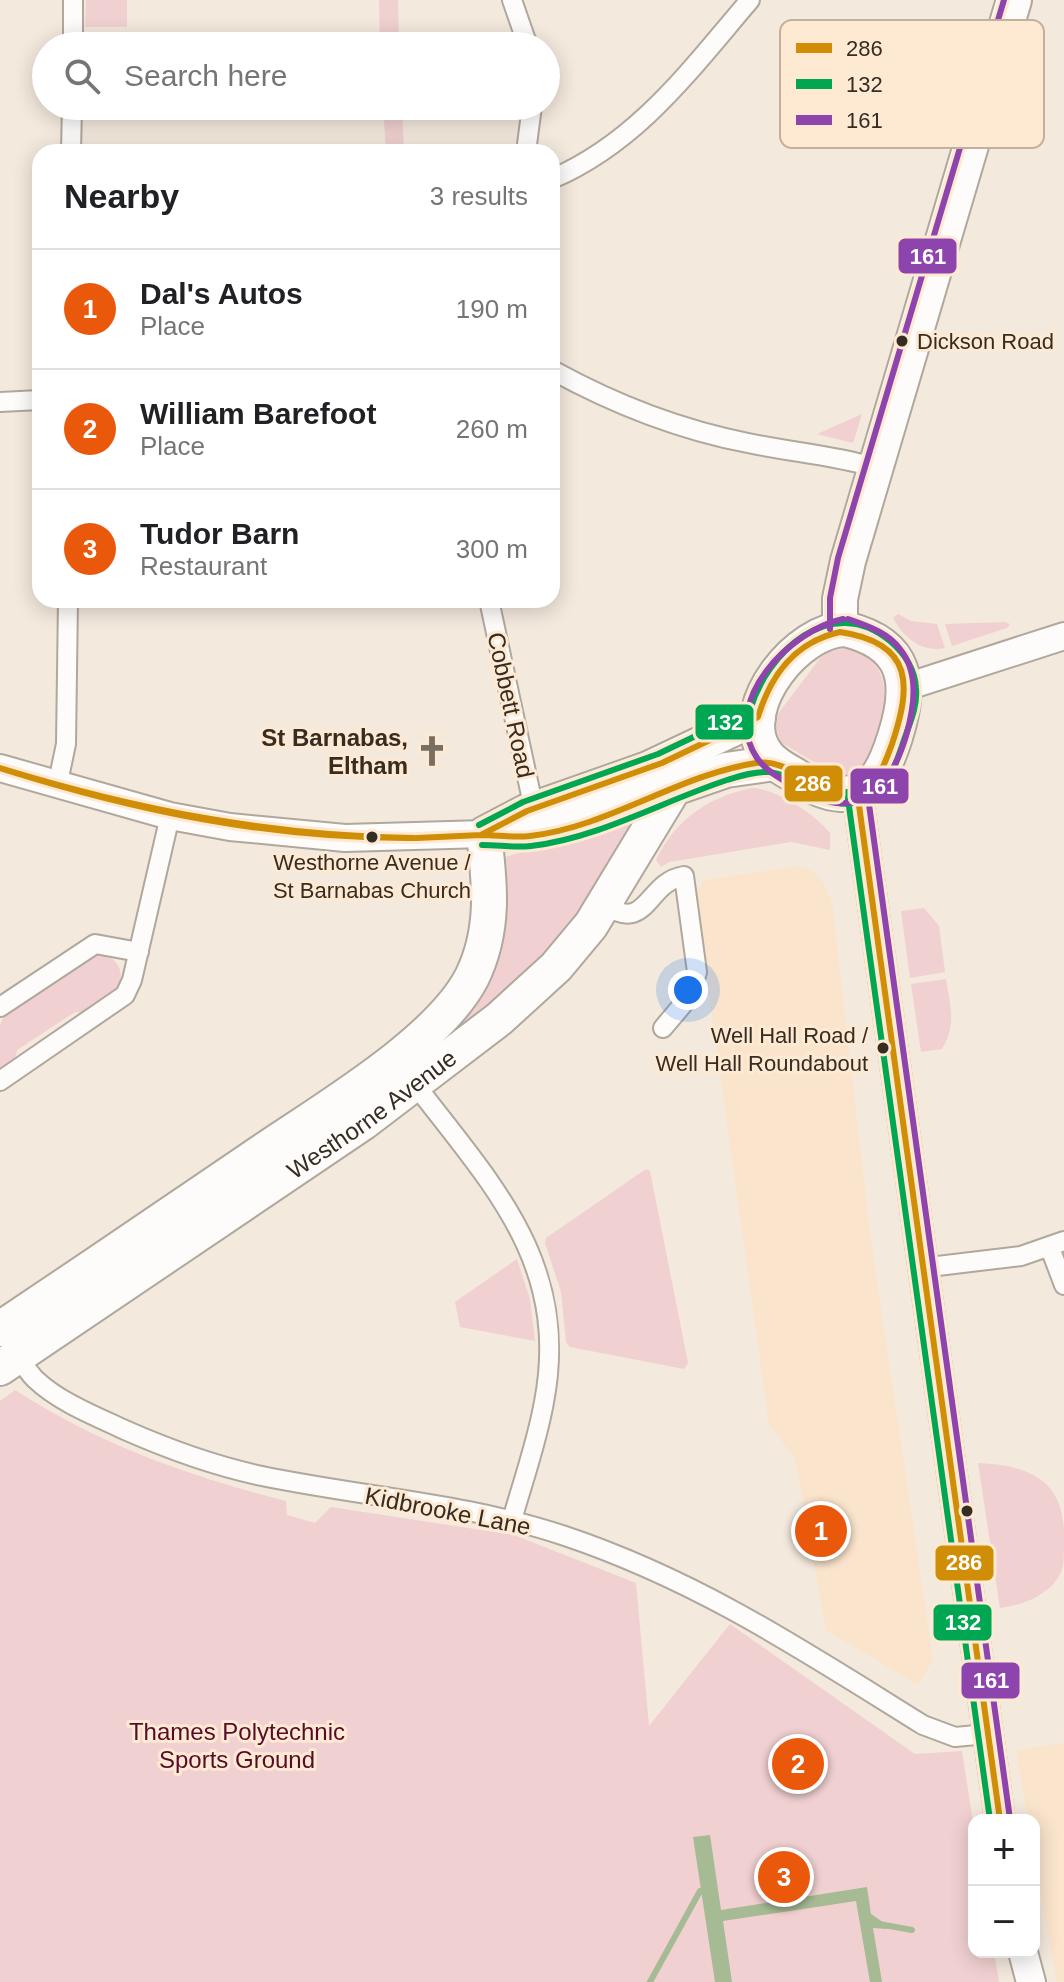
<!DOCTYPE html>
<meta charset="utf-8">
<style>
body{margin:0;font-family:Arial,sans-serif;background:#f2f2f2;color:#202124}
.controls{position:absolute;right:24px;bottom:24px;display:grid;overflow:hidden;border-radius:16px;box-shadow:0 4px 20px #0003}
.controls button{width:72px;height:72px;display:grid;place-items:center;padding:0;border:0;border-bottom:2px solid #e0e0e0;background:#fff;color:#202124;font:40px sans-serif}
.you{position:absolute;left:688px;top:990px;width:28px;height:28px;margin:-20px;border:6px solid #fff;border-radius:50%;background:#1a73e8;box-shadow:0 0 0 12px #1a73e833}
.badge{display:grid;place-items:center;width:52px;height:52px;border-radius:50%;background:#ea580c;color:#fff;font-size:26px;font-weight:700}
.pin{position:absolute;translate:-50% -50%;border:4px solid #fff;box-shadow:0 2px 8px #0006}
.list{margin:0;padding:0;list-style:none}
h2{display:flex;justify-content:space-between;align-items:center;height:104px;margin:0;padding:0 32px;font-size:34px}
h2 small{font-size:26px;font-weight:400;color:#757577}
.list li{display:grid;grid-template-columns:52px 1fr auto;gap:24px;align-items:center;box-sizing:border-box;height:120px;padding:0 32px;border-top:2px solid #e0e0e0}
.list b{display:block;font-size:30px;white-space:nowrap}
.list p{margin:0;font-size:26px;white-space:nowrap;color:#757577}
.list em{font-size:26px;font-style:normal;color:#757577}
.icon{flex:none;width:44px;height:44px;fill:none;stroke:currentColor;stroke-width:2;stroke-linecap:round;stroke-linejoin:round}
.map{position:relative;flex:none;width:1064px;height:1982px;overflow:hidden}
.search{position:absolute;background:#fff;box-shadow:0 4px 20px #0003;left:32px;top:32px;width:528px;height:88px;display:flex;align-items:center;gap:20px;box-sizing:border-box;padding:0 28px;border-radius:44px;color:#757577;font-size:30px}
.panel{position:absolute;background:#fff;box-shadow:0 4px 20px #0003;left:32px;top:144px;width:528px;height:464px;border-radius:24px}
.map>svg:first-child{display:block}
.built{fill:#fae4cc}
.green{fill:#f1d0d1}
.water{fill:#a6ba94}
.lines{fill:none;stroke-linecap:round;stroke-linejoin:round}
.stream{stroke:#a6ba94;stroke-width:6}
.street-casing{stroke:#b0a79d;stroke-width:22}
.secondary-casing{stroke:#b0a79d;stroke-width:30}
.primary-casing{stroke:#b0a79d;stroke-width:32}
.highway-casing{stroke:#b0a79d;stroke-width:38}
.street{stroke:#fdfcfa;stroke-width:18}
.secondary{stroke:#fdfcfa;stroke-width:26}
.primary{stroke:#fdfcfa;stroke-width:28}
.highway{stroke:#fdfcfa;stroke-width:34}
.bus-1-casing{stroke:#fee9d3;stroke-width:12}
.bus-2-casing{stroke:#fee9d3;stroke-width:12}
.bus-3-casing{stroke:#fee9d3;stroke-width:12}
.bus-1{stroke:#d08e07;stroke-width:6}
.bus-2{stroke:#00a651;stroke-width:6}
.bus-3{stroke:#8e44ad;stroke-width:6}
.bus-dot{fill:#362c22;stroke:#fee9d3;stroke-width:3}
.labels{text-anchor:middle;dominant-baseline:central;stroke-width:6;stroke-linejoin:round;paint-order:stroke}
.bus-label{font-size:22px;fill:#362c22;stroke:#fee9d3;text-anchor:start}
.street-label{font-size:24px;fill:#362c22;stroke:#fee9d3}
.poi-label{font-size:24px;font-weight:bold;fill:#362c22;stroke:#fee9d3;text-anchor:end}
.park-label{font-size:24px;fill:#580a29;stroke:#fee9d3}
.key{fill:#fee9d3;stroke:#c2b09e;stroke-width:2}
.key-label{font-size:22px;fill:#362c22}
.line-badge{stroke:#fee9d3;stroke-width:3}
.badge-label{font-size:22px;text-anchor:middle;font-weight:bold;fill:#fff}
</style>
<div class="map">
<svg width="1064" height="1982" viewBox="0 0 1064 1982">
<rect width="100%" height="100%" fill="#f4e9dd"/>
<path class="built" d="M799,866L814,872L825,885L832,902L870,1234L933,1660L918,1685L826,1630L795,1458L769,1425L695,893L704,880Z
M1064,1743V1982H1057L1034,1858V1820H1028L1016,1750Z"/>
<path class="green" d="M86,0H127V27H85Z
M379,0H398L399,46H380Z
M383,106H402L404,152H386Z
M862,414L853,443L817,434Z
M898,614L911,621L937,624L945,648C922,653 904,638 893,618Z
M1005,622L1010,624L1007,628L952,646L945,624Z
M848,648C905,662 884,733 862,770L840,777L780,742L774,719L821,657L830,651Z
M751,788C776,788 815,814 830,833V850L791,842L669,862L661,867L656,860C676,819 707,798 751,788Z
M635,817L561,944L450,1046L441,1034L502,858Z
M924,908L939,926L945,972L910,978L901,911Z
M105,955C122,962 125,977 115,992L84,1013L75,1012L17,1050L15,1060L0,1070V1025L5,1014L90,956Z
M946,979C950,1005 957,1025 942,1049L921,1052L911,984Z
M646,1169L650,1171L688,1363L684,1369L570,1347L566,1342L561,1292L545,1243L546,1238Z
M517,1259L530,1299L535,1341L460,1327L455,1302Z
M15,1390C100,1445 189,1476 286,1501L287,1515L315,1523L331,1507L514,1535L636,1583L649,1726L730,1624L915,1754L962,1751L974,1828V1952H994L999,1982H0V1401Z
M978,1463C1029,1465 1064,1480 1064,1535C1064,1545 1064,1557 1063,1566C1056,1593 1024,1605 1000,1608Z"/>
<path class="water" d="M710,1835L721,1910L867,1887L871,1914L887,1925V1929L873,1928L882,1982H870L856,1901L723,1921L732,1982H715L693,1837Z"/>
<g class="lines">
<path class="stream" d="M879,1924L912,1930
M650,1982L700,1891L709,1890"/>
<defs>
<path id="street" d="M512,0L528,46
M73,46V0
M71,152L72,106
M526,152L532,106
M552,179C638,142 690,70 750,0
M552,370C612,403 681,430 748,443C790,452 832,455 874,467
M0,402L40,400
M489,600L534,809
M57,787L66,744L68,600
M605,905C648,934 646,882 684,876L697,972L690,996L663,1028
M0,1007L95,944L139,952
M411,1079C489,1182 571,1261 544,1402C537,1442 523,1481 512,1520
M0,1081L125,995L132,980L170,816
M1050,1248L1064,1285
M921,1268L1021,1256L1064,1241
M14,1350C20,1359 27,1371 35,1379C59,1402 95,1416 125,1430C168,1449 215,1466 262,1476C363,1497 467,1503 565,1536C699,1581 804,1651 923,1725L955,1737L987,1734"/>
<path id="secondary" d="M906,687L1064,636
M0,768L170,816L230,827L345,838L484,834L533,836L674,788"/>
<path id="primary" d="M857,791L1000,1820
M1023,1952L1031,1982"/>
<g id="highway">
<path d="M840,629V599L848,561L1014,0"/>
<path d="M845,629C908,644 912,684 895,737C886,765 875,795 841,794C823,793 810,785 796,776C784,769 770,762 763,749C738,704 798,630 845,629Z"/>
<path d="M0,1329C88,1270 175,1211 263,1151C323,1110 439,1042 472,977C495,930 490,884 484,834L526,812L648,769L758,717"/>
<path id="s1" d="M0,1368L364,1122L499,1019L556,967L591,925L674,788L726,770L775,763"/>
</g>
</defs>
<use href="#street" class="street-casing"/>
<use href="#secondary" class="secondary-casing"/>
<use href="#primary" class="primary-casing"/>
<use href="#highway" class="highway-casing"/>
<use href="#street" class="street"/>
<use href="#secondary" class="secondary"/>
<use href="#primary" class="primary"/>
<use href="#highway" class="highway"/>
<defs>
<path id="bus-1" d="M840,632C915,643 911,687 892,744C885,763 879,784 857,791C818,804 795,757 756,763C678,775 609,827 530,836C514,838 497,835 481,835L527,811L662,763L758,717C771,674 795,642 840,632Z
M0,768C137,810 271,836 414,838C271,839 136,811 0,768Z
M857,791L1000,1820
M417,838L481,835
M417,838L481,835"/>
<path id="bus-2" d="M847,792L990,1820
M479,825L523,802L658,754L750,710C767,652 831,592 890,641C904,653 915,669 916,688C918,708 908,727 902,746C895,766 889,786 870,797C828,820 807,777 769,772C756,771 740,776 727,780C663,801 599,838 531,846C515,848 499,845 482,845"/>
<path id="bus-3" d="M843,619C791,630 719,701 757,758C766,771 781,779 795,787C853,823 888,796 906,736C914,708 920,674 900,649C887,632 867,626 848,619
M830,629V598L838,558L1004,0
M867,790L1010,1819"/>
</defs>
<use href="#bus-1" class="bus-1-casing"/>
<use href="#bus-2" class="bus-2-casing"/>
<use href="#bus-3" class="bus-3-casing"/>
<use href="#bus-1" class="bus-1"/>
<use href="#bus-2" class="bus-2"/>
<use href="#bus-3" class="bus-3"/>
</g>
<defs>
<symbol id="church-bare" viewBox="-9 -9 18 18"><path d="M-1.2-6h2.4v3.5h3.3v2.4h-3.3V6h-2.4V-.1h-3.3v-2.4h3.3Z" fill="#786e63" stroke="#fee9d3" stroke-width="2.5" paint-order="stroke"/></symbol>
</defs>
<g fill-rule="evenodd">
<use href="#church-bare" x="410" y="729" width="44" height="44"/>
</g>
<g class="bus-dot">
<circle cx="902" cy="341" r="7"/>
<circle cx="372" cy="837" r="7"/>
<circle cx="883" cy="1048" r="7"/>
<circle cx="967" cy="1511" r="7"/>
</g>
<g class="labels">
<g class="bus-label">
<text x="917" y="341">Dickson Road</text>
<text x="372" y="862" text-anchor="middle">Westhorne Avenue /<tspan x="372" dy="28">St Barnabas Church</tspan></text>
<text x="868" y="1035" text-anchor="end">Well Hall Road /<tspan x="868" dy="28">Well Hall Roundabout</tspan></text>
</g>
<g class="street-label">
<text transform="translate(511 705) rotate(78)">Cobbett Road</text>
<text stroke="none"><textPath href="#s1" startOffset="450">Westhorne Avenue</textPath></text>
<text transform="translate(448 1511) rotate(11)">Kidbrooke Lane</text>
</g>
<g class="poi-label">
<text x="408" y="737">St Barnabas,<tspan x="408" dy="28">Eltham</tspan></text>
</g>
<g class="park-label">
<text x="237" y="1731">Thames Polytechnic<tspan x="237" dy="28">Sports Ground</tspan></text>
</g>
</g>
<rect x="780" y="20" width="264" height="128" rx="12" class="key"/>
<rect x="796" y="43" width="36" height="10" fill="#d08e07"/>
<rect x="796" y="79" width="36" height="10" fill="#00a651"/>
<rect x="796" y="115" width="36" height="10" fill="#8e44ad"/>
<g class="key-label">
<text x="846" y="56">286</text>
<text x="846" y="92">132</text>
<text x="846" y="128">161</text>
</g>
<g class="line-badge">
<rect x="897" y="237" width="61" height="38" rx="8" fill="#8e44ad"/>
<rect x="694" y="703" width="61" height="38" rx="8" fill="#00a651"/>
<rect x="783" y="764" width="61" height="39" rx="8" fill="#d08e07"/>
<rect x="849" y="767" width="61" height="38" rx="8" fill="#8e44ad"/>
<rect x="934" y="1544" width="61" height="38" rx="8" fill="#d08e07"/>
<rect x="932" y="1603" width="61" height="39" rx="8" fill="#00a651"/>
<rect x="960" y="1661" width="61" height="39" rx="8" fill="#8e44ad"/>
</g>
<g class="badge-label">
<text x="928" y="264">161</text>
<text x="725" y="730">132</text>
<text x="813" y="791">286</text>
<text x="880" y="794">161</text>
<text x="964" y="1570">286</text>
<text x="963" y="1630">132</text>
<text x="991" y="1688">161</text>
</g>
</svg>
<div class="controls">
<button>+</button>
<button>−</button>
</div>
<div class="you"></div>
<div class="pin badge" style="left:821px;top:1531px">1</div>
<div class="pin badge" style="left:798px;top:1764px">2</div>
<div class="pin badge" style="left:784px;top:1877px">3</div>
<div class="search"><svg class="icon" aria-label="search" viewBox="0 0 24 24"><circle cx="10" cy="10" r="6"/><path d="M15 15l6 6"/></svg>Search here</div>
<section class="panel">
<h2>Nearby<small>3 results</small></h2>
<ul class="list">
<li><span class="badge">1</span><div><b>Dal's Autos</b><p>Place</p></div><em>190 m</em></li>
<li><span class="badge">2</span><div><b>William Barefoot</b><p>Place</p></div><em>260 m</em></li>
<li><span class="badge">3</span><div><b>Tudor Barn</b><p>Restaurant</p></div><em>300 m</em></li>
</ul>
</section>
</div>
